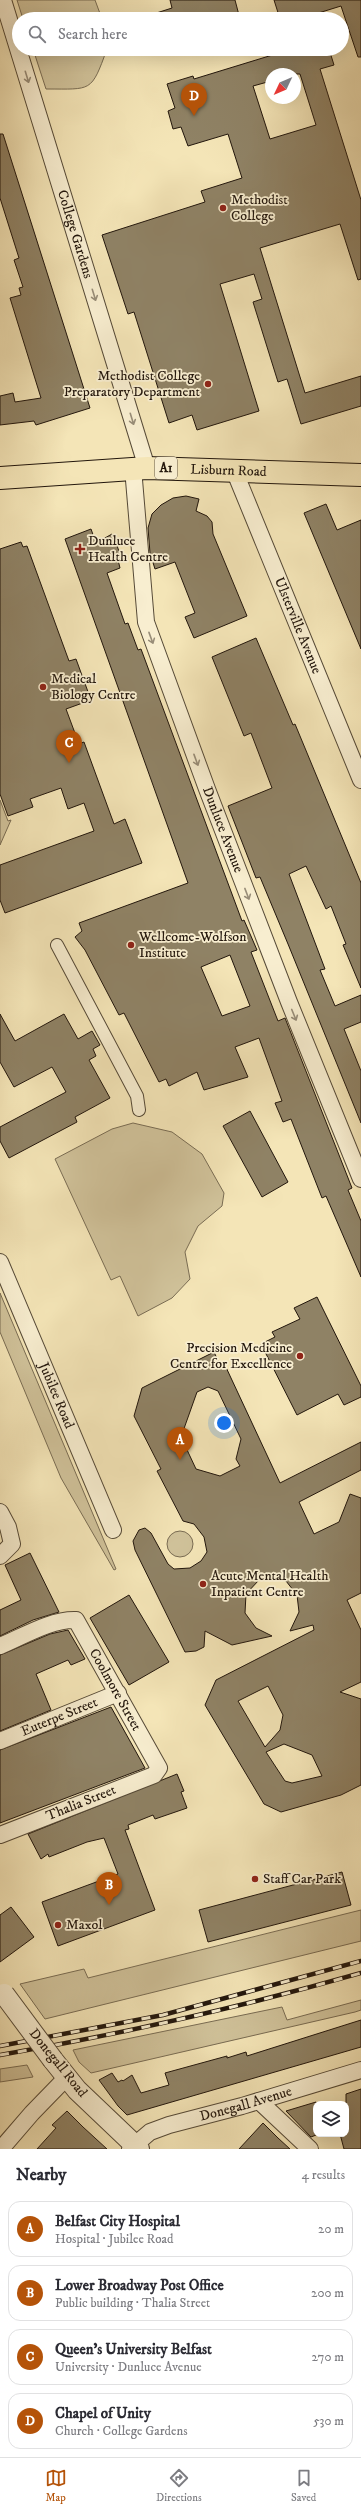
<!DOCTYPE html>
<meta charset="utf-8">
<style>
body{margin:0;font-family:"IM FELL DW Pica",serif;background:#f7f7f7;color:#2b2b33}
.controls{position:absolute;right:12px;bottom:12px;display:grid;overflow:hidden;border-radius:8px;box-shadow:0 4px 16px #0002}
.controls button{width:36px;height:36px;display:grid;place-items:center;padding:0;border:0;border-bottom:1px solid #e1e1e2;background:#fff;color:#2b2b33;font:20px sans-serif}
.compass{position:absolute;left:265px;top:68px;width:36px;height:36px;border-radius:50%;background:#fff;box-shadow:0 4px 16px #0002;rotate:226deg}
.you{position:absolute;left:224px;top:1423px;width:14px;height:14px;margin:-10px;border:3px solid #fff;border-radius:50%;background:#1a73e8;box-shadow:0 0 0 6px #1a73e833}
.badge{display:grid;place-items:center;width:26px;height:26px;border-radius:50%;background:#b45309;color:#fff;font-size:13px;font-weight:700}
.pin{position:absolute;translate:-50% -33px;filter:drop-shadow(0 1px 2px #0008)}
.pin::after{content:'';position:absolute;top:21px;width:14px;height:12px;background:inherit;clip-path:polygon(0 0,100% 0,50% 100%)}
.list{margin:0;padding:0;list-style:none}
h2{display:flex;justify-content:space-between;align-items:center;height:52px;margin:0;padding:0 16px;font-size:17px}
h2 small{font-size:13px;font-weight:400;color:#7c7c81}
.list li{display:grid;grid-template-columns:26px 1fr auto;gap:12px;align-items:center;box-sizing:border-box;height:56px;margin:0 8px 8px;padding:0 8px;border:1px solid #e1e1e2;border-radius:12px}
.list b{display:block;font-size:15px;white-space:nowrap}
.list p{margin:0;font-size:13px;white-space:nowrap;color:#7c7c81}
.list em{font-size:13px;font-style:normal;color:#7c7c81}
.icon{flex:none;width:22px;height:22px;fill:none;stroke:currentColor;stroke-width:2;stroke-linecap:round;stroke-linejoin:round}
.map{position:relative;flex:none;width:361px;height:2149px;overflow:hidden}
.search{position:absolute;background:#fff;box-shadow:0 4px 16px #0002;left:12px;right:12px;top:12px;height:44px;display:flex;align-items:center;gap:10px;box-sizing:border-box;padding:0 14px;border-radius:22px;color:#7c7c81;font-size:15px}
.sheet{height:308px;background:#fff}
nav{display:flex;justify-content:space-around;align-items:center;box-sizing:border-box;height:56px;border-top:1px solid #e1e1e2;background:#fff;font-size:11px;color:#7c7c81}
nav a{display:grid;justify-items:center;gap:2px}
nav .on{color:#b45309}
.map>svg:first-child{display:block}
.green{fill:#d0c29a;stroke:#796c53}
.building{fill:#8f8265;stroke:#22160c;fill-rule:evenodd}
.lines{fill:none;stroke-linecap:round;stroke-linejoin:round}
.pedestrian-casing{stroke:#564a37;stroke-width:14}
.minor-casing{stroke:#564a37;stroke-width:18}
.tertiary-casing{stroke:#564a37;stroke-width:22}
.primary-casing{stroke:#22160c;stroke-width:24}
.pedestrian{stroke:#f8eed0;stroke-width:12}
.minor{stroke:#f8eed0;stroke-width:16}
.tertiary{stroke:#f8eed0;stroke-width:20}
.primary{stroke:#f4e5b7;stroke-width:22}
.rail-casing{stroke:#22160c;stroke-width:4.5}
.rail{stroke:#f8eed0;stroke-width:3;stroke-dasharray:9;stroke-linecap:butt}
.tertiary-bridge-casing{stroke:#564a37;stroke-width:22;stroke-linecap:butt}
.tertiary-bridge{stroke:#f8eed0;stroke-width:20}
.oneway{stroke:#988d78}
.poi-dot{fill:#8f2418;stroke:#f8eed0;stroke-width:1.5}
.labels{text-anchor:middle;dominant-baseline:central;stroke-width:3.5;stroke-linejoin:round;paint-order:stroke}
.shield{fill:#f8eed0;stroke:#625747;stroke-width:1}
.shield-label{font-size:13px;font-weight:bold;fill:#22160c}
.poi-label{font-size:14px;fill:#22160c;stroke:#f8eed0;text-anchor:start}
.street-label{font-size:14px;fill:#22160c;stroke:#f8eed0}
</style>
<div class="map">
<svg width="361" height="2149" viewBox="0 0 361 2149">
<rect width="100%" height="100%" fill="#f4e5b7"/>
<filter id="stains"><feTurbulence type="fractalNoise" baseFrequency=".005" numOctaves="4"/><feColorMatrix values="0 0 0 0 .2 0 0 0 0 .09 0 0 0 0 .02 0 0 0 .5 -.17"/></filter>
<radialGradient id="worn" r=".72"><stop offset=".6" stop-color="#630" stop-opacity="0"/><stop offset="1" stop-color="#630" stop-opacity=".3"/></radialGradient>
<path class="green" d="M17,0H95L102,19H23Z
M33,49H107C91,93 92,89 46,89Z
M0,800L8,821L11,820L0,845Z
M133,1123L172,1132L202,1154L224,1193L222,1206L198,1226L185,1252L190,1279L172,1298L138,1316L120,1276L111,1280L55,1159L112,1129Z
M0,1293L116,1569L114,1570L61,1478L0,1332Z
M167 1544a13 13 0 1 1 26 0a13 13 0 1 1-26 0Z
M361,1910V1941L45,2019L20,1984L84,1969L88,1978Z
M361,2000V2010L355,2012L91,2073L79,2062L73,2050L282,2007L287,2020Z
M27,2065L33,2077L0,2082V2069Z"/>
<path class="building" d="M170,0H235L240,19H148L147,16L172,8Z
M274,0H361V57H358L341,6L299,19H280Z
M292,49H329L334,65L320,69L361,200V279L358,280L340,224L260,248L305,393L361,376V406L301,424L287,379L278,382L253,302L262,299L254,274L220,284L259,411L197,430L192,415L169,423L134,312L128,314L102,235L205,202L201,191L242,178L228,134L188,146L181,127L173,129L168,111L175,108L167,84L193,76L194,79ZM271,74H300L316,125L270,139L253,86L271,81Z
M0,134H3L90,408L36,425L34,421L0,425V396L13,393L15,402L41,398L10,298L21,295L19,288L23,287L14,260L19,258L0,198Z
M186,496L199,499L196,511L207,516L212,522L213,534L247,616L194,638L185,617L195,613L175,562L155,569L150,553L148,528L152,514L161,505L173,498Z
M326,504L337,530L361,520V649L304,513Z
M91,529L96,543L112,534L115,540L121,557L118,560L120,568L107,573L125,624L128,623L138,650L141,649L242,921L244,920L257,950L251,952L278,1021L285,1018L352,1188L348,1190L361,1221V1277L326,1196L322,1198L291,1119L283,1122L275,1103L282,1101L259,1038L235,1047L248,1077L204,1090L197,1072L169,1086L166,1079L159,1082L124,1013L119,1015L85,950L75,937L82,931L79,923L188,883L65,539ZM230,955L250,1006L222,1016L201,967Z
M21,542L23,547L27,546L69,661L76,659L91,700L66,709L79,744L84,742L114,824L125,819L142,863L5,913L0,900V865L94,831L84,803L68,809L61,788L30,799L33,807L8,816L0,794V549Z
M256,638L293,725L295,724L361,883V988L343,945L346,944L331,906L326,909L306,866L289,874L325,969L320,970L335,1006L361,995V1022L344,1029L361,1071V1123L288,944L260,877L256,878L228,806L272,788L251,733L244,736L212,657Z
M0,1014L15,1041L64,1014L78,1039L92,1031L100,1045L93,1049L96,1056L89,1060L110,1098L75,1117L77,1122L9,1158L0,1141V1127L66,1092L52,1067L14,1087L0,1062Z
M250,1111L288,1182L262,1197L223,1126Z
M317,1297L361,1386V1397L344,1405L338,1394L297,1415L261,1344L275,1337L272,1332L300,1319L294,1308Z
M214,1352L220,1365L224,1363L280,1483L361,1442V1470L299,1502L314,1534L339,1522L350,1494L361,1498V1593L347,1600L361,1630V1682L340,1692L361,1699V1785L341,1795L281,1812L264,1804L205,1705L216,1680L314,1630L313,1625L290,1631L299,1612L297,1595L286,1581L278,1578L259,1580L246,1594L245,1613L256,1628L272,1636L232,1645L205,1631L204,1647L196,1651L185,1652L135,1550L133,1541L139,1530L145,1528L151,1533L168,1564L174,1569L190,1568L201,1561L207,1552L204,1537L194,1524L183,1521L157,1471L161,1469L134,1416L142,1388ZM208,1387L218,1391L241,1439L236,1459L240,1466L220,1476L196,1469L181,1437L197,1392ZM268,1686L283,1715L280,1730L265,1747L238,1701ZM284,1744L312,1755L322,1776L292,1783L285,1781L266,1752Z
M30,1553L59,1612L33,1620L0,1636V1610L21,1600L5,1565Z
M129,1595L169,1662L129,1685L90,1618Z
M68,1630L85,1659L71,1665L68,1660L36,1674L51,1710L0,1731V1655L50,1634Z
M111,1707L145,1768L0,1823V1750Z
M177,1774L184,1791L181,1792L187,1808L155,1819L153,1815L128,1825L129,1829L125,1830L155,1910L58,1946L42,1902L118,1874L104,1838L87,1842L49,1857L48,1854L41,1859L28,1834Z
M342,1872L351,1905L208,1942L199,1910Z
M11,1907L34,1937L0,1962V1915Z
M361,2020V2047L127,2115L118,2106L99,2080L112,2073L118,2082L122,2080L123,2081L132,2075L141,2093L169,2085L165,2073L227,2056V2058L246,2052L247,2056Z
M361,2089V2149H344L340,2134H346V2094Z
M316,2102V2135L311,2137L286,2111Z
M67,2111L83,2127L107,2149H37L56,2128L52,2125Z
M263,2123L278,2138L290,2149H239Z"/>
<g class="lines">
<defs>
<path id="pedestrian" d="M57,945L137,1096L139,1110"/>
<g id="minor">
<path id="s1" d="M3,0L147,468"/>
<path id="s2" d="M133,468L146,622L207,789L289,1002L361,1179"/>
<path id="s3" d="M234,470L361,780"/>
<path id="s4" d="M0,1262L113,1530"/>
<path d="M0,1512L8,1527L12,1544L0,1556"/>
<path id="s5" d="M0,1646C22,1637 51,1619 76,1620L159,1768L154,1775L0,1835"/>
<path id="s6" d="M0,1741L118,1693"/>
<path d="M259,2101L310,2149"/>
<path d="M1,2149L32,2113L66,2078"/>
<path id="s7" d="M130,2149L150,2132L169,2125L242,2106L361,2070"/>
</g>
<path id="tertiary" d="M53,2060L77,2090L139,2149"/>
<g id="primary">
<path id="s8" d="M0,478L147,468L361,475"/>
</g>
</defs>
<use href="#pedestrian" class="pedestrian-casing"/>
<use href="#minor" class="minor-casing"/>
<use href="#tertiary" class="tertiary-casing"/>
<use href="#primary" class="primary-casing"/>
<use href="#pedestrian" class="pedestrian"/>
<use href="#minor" class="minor"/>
<use href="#tertiary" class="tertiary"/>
<use href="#primary" class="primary"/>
<defs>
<path id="rail" d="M0,2046L163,2015L361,1961
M0,2055C122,2034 242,2007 361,1973"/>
</defs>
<use href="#rail" class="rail-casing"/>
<use href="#rail" class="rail"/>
<defs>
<path id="tertiary-bridge" d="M4,1994L53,2060"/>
</defs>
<use href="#tertiary-bridge" class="tertiary-bridge-casing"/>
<use href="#tertiary-bridge" class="tertiary-bridge"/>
</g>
<defs><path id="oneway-shaft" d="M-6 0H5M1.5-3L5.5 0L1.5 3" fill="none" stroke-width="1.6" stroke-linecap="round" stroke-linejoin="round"/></defs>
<g class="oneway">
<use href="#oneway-shaft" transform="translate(27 77) rotate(73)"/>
<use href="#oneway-shaft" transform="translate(94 295) rotate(73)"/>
<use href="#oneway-shaft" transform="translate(132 419) rotate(73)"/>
<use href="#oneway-shaft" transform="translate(151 638) rotate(70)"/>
<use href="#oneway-shaft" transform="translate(196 760) rotate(70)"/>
<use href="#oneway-shaft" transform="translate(247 894) rotate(69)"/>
<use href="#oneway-shaft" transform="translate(294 1015) rotate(68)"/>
</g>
<g class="poi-dot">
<circle cx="223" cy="208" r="4"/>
<circle cx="208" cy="384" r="4"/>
<path d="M78 543h4v4h4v4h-4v4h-4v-4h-4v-4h4z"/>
<circle cx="43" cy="687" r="4"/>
<circle cx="131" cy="945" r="4"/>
<circle cx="300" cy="1356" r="4"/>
<circle cx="203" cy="1584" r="4"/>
<circle cx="255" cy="1879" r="4"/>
<circle cx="58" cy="1925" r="4"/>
</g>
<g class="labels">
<rect class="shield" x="155" y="457" width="22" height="22" rx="3"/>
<g class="shield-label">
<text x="166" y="468">A1</text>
</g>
<g class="poi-label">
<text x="231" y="200">Methodist<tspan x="231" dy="16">College</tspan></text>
<text x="200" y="376" text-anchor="end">Methodist College<tspan x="200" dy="16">Preparatory Department</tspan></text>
<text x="88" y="541">Dunluce<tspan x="88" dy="16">Health Centre</tspan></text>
<text x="51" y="679">Medical<tspan x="51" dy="16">Biology Centre</tspan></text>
<text x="139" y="937">Wellcome-Wolfson<tspan x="139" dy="16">Institute</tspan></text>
<text x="292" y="1348" text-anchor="end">Precision Medicine<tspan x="292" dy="16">Centre for Excellence</tspan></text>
<text x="211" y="1576">Acute Mental Health<tspan x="211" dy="16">Inpatient Centre</tspan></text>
<text x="263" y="1879">Staff Car Park</text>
<text x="66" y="1925">Maxol</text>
</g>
<g class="street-label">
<text stroke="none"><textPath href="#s1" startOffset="245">College Gardens</textPath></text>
<text stroke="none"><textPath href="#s8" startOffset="229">Lisburn Road</textPath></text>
<text stroke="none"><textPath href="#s3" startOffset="168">Ulsterville Avenue</textPath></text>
<text stroke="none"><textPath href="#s2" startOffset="376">Dunluce Avenue</textPath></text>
<text stroke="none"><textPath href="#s4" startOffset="145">Jubilee Road</textPath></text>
<text stroke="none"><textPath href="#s5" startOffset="161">Coolmore Street</textPath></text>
<text stroke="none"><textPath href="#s6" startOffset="64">Euterpe Street</textPath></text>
<text transform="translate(81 1803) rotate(-22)">Thalia Street</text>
<text transform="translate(58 2063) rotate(51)">Donegall Road</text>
<text stroke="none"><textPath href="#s7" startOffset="126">Donegall Avenue</textPath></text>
</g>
</g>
<rect width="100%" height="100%" filter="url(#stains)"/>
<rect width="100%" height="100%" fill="url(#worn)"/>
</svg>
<div class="controls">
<button><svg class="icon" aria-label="layers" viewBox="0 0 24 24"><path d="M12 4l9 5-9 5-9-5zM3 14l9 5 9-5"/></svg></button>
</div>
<svg class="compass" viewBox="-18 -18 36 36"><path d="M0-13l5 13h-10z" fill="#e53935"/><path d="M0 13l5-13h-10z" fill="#7c7c81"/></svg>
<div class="you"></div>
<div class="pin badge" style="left:180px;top:1460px">A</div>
<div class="pin badge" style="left:109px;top:1905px">B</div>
<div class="pin badge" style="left:69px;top:763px">C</div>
<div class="pin badge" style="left:194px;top:116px">D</div>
<div class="search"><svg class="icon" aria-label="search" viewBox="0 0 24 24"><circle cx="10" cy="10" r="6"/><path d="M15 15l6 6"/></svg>Search here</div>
</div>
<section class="sheet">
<h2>Nearby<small>4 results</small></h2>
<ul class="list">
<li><span class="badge">A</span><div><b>Belfast City Hospital</b><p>Hospital · Jubilee Road</p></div><em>20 m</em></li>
<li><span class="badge">B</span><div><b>Lower Broadway Post Office</b><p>Public building · Thalia Street</p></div><em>200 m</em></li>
<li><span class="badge">C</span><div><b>Queen's University Belfast</b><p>University · Dunluce Avenue</p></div><em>270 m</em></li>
<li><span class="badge">D</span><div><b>Chapel of Unity</b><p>Church · College Gardens</p></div><em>530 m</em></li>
</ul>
</section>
<nav>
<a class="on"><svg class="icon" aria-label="map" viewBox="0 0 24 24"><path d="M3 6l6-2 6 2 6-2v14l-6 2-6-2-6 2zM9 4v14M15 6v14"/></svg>Map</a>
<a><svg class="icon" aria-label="directions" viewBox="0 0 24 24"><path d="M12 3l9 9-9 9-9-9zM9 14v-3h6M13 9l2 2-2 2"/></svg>Directions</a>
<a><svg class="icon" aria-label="saved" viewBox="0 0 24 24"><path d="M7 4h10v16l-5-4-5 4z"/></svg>Saved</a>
</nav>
